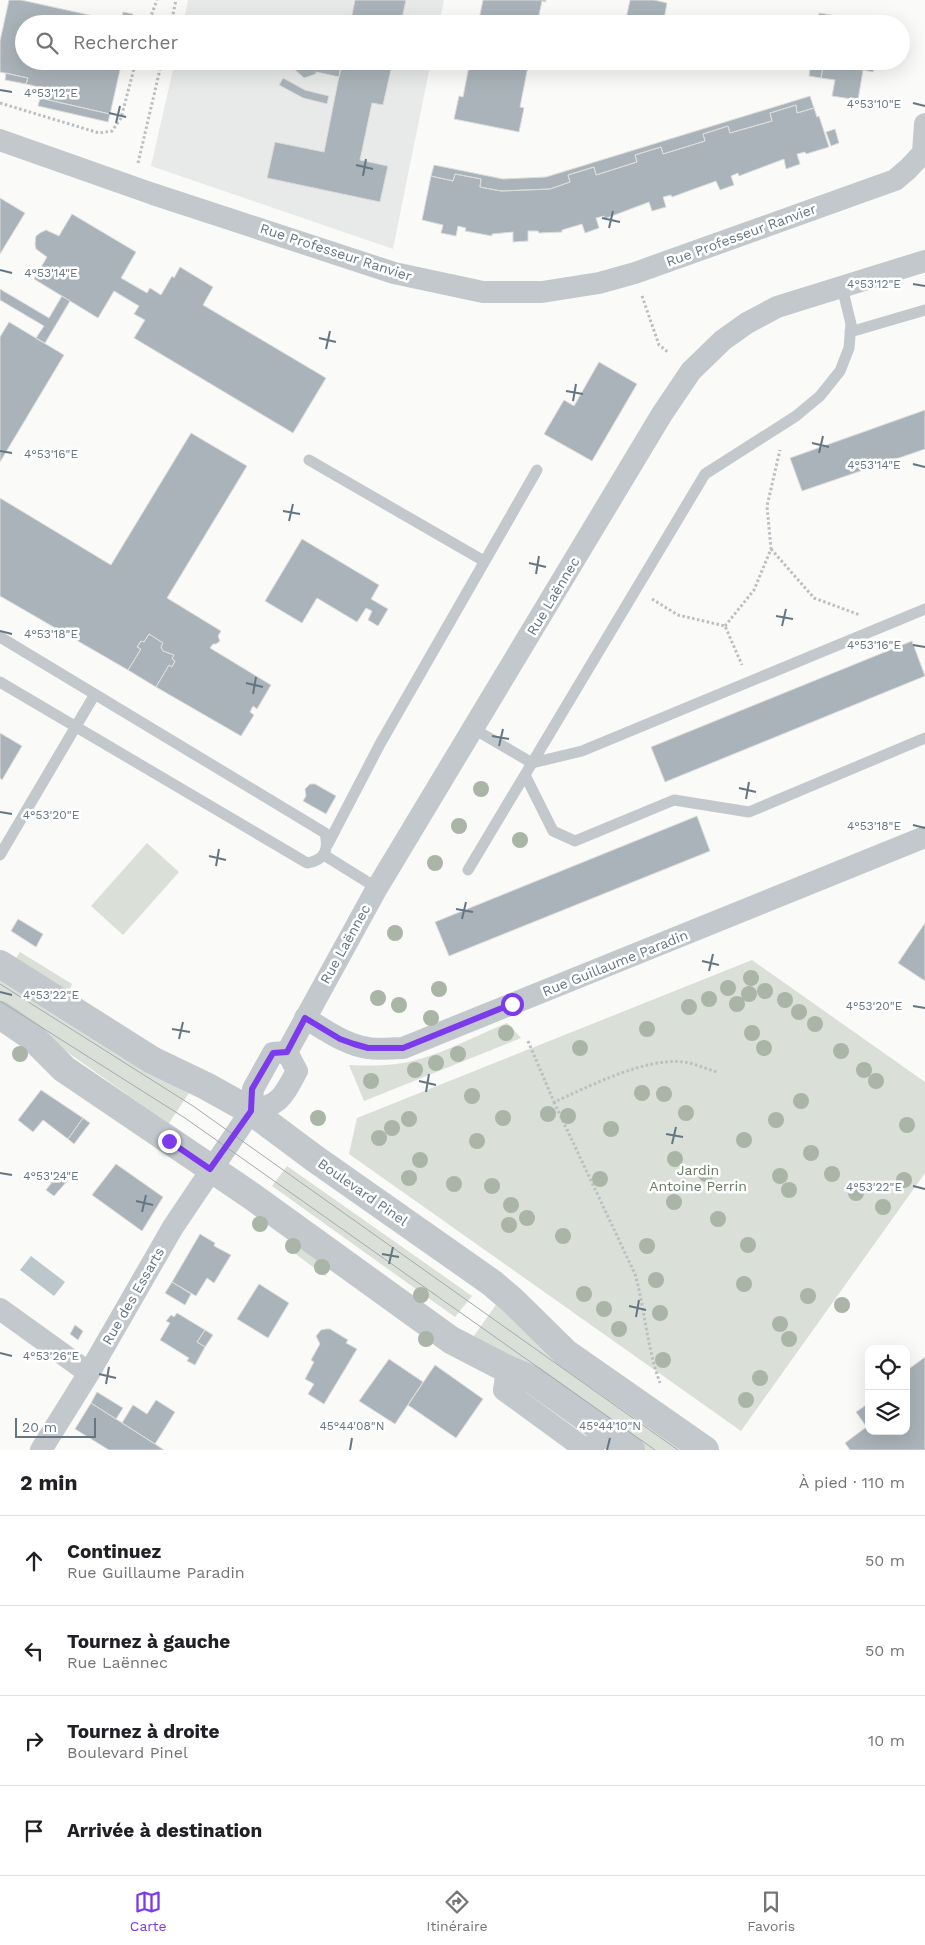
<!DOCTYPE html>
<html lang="fr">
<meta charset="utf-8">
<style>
body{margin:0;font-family:"Work Sans",sans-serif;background:#f2f2f2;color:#202124}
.controls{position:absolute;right:15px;bottom:15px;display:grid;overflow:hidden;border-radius:10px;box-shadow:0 5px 20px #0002}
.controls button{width:45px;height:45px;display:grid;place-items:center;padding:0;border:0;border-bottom:1px solid #e0e0e0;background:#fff;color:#202124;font:25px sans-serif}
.scale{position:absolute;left:15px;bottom:12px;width:81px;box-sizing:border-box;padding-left:5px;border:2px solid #657683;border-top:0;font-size:14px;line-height:18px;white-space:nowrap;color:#657683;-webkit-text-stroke:4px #fff;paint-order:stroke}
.stop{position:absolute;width:15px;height:15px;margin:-11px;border:4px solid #7c3aed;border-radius:50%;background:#fff}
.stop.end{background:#7c3aed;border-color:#fff;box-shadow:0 1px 5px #0008}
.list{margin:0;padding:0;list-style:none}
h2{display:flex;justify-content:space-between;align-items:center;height:65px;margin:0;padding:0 20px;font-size:21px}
h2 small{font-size:16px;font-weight:400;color:#757577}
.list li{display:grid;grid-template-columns:32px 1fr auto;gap:15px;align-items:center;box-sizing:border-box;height:90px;padding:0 20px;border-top:1px solid #e0e0e0}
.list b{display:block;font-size:19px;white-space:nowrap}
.list p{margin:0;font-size:16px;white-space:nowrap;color:#757577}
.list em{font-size:16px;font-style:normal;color:#757577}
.icon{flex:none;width:28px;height:28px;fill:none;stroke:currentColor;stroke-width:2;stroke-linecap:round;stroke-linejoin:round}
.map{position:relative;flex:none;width:925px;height:1450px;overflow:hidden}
.search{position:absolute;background:#fff;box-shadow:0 5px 20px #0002;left:15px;right:15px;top:15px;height:55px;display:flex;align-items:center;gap:12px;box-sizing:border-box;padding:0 18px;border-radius:28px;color:#757577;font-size:19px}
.sheet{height:425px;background:#fff}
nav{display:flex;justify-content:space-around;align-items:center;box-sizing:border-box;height:70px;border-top:1px solid #e0e0e0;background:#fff;font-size:14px;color:#757577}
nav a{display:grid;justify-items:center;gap:2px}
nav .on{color:#7c3aed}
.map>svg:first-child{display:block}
.built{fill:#e8e9e9}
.green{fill:#dadfd7}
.water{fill:#bbc7cb}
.building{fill:#aab3b9;stroke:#dcdcda}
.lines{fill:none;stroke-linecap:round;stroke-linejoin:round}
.path{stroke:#bbbfc2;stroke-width:3;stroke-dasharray:2.5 2.5;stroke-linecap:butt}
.service{stroke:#c3c8cc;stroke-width:11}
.minor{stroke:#c3c8cc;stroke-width:22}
.tertiary{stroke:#c3c8cc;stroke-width:28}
.tram{stroke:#a2aab0;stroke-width:1}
.tree{fill:#aab4a7}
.route{stroke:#7c3aed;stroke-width:6}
.ticks{fill:none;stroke:#657683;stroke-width:2}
.labels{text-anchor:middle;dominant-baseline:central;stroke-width:5;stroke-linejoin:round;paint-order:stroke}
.street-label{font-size:14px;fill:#657683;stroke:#fff}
.park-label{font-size:14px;fill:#687a64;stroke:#fff}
.ticks-label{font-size:12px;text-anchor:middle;fill:#657683;stroke:#fff;stroke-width:5;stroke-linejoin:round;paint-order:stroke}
</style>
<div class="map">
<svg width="925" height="1450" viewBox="0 0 925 1450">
<rect width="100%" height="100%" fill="#fafaf8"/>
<path class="built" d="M188,0H444L439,24H183Z
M175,61H431L393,249L151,166Z"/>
<path class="green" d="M147,843L179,872L123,935L91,906Z
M20,952L72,984L69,992L16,958Z
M752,960L925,1082V1173L741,1431L349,1154L357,1118Z
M0,976L191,1090L169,1123C112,1085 58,1044 0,1007Z
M507,1023L521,1038L364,1101L349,1065C367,1066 385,1066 403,1063C437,1057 475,1036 507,1023Z
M287,1166L472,1296L455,1317L272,1186Z
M292,1238L331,1267L325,1276L286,1247Z
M498,1302L687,1450H646L527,1365L471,1340Z"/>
<path class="water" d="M31,1256L65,1282L54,1296L20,1270Z"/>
<path class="building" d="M9,0H21L121,22L123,12L133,14L130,24H24V61H122L110,114L40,98L43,88L26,84L28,78L0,72V41Z
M355,0H406L401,24H350Z
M483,0H546V2L542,1L537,24H478Z
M630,0H654L667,3L663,24H625Z
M819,13L831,15L830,24H818Z
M831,15L874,22L873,24H830Z
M296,61H318V64L341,69L339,77L316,72V74L304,78L294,69Z
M342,61H393L383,105L372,103L360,160L388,166L380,202L267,178L275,142L324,152Z
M470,61H529L520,107L524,108L519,132L454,119L459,96L463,97Z
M811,61H824L821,78L809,76Z
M824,61H875L873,72L863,70L858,100L832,96L835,80L821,78Z
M6,73L28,78L26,84L5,80Z
M283,78L305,90L329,96L327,104L303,98L279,85Z
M810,96L814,108L797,113L796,105L770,113L772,121L730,133L728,126L703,134L705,141L663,154L661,147L635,155L637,162L596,175L594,167L568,175L570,182L550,189L501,191L480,187L481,179L455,174L453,181L431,176L434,165L503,179L546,177Z
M40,98L110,114L108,122L38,106Z
M796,105L797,113L814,108L817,117L819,116L829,147L806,154L805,152L797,154L800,164L786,169L784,159L739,176L738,173L731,176L734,185L720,190L716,181L672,197L671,195L663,197L666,207L652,211L649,202L604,219V216L596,218L599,228L585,233L582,224L562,230V232L539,233L538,231H528V241L513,242V232L492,234V236L465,231L466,228L458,226L456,236L441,233L443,225L422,220L431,176L453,181L455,174L481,179L480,187L501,191L550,189L570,182L568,175L594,167L596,175L637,162L635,155L661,147L663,154L705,141L703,134L728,126L730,133L772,121L770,113Z
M835,129L839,143L831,146L826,132Z
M0,198L25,213L0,254Z
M72,214L136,252L121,278L147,293L150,288L161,295L172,276L174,278L180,267L213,287L203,305L326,378L293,433L134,338L145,320L134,314L139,306L114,291L98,318L34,279L47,257L36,249L35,244L36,236L40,233L46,230L59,236Z
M0,289L49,318L62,296L70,301L45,343L36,338L44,326L0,300Z
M9,322L64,355L0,462V337Z
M599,362L637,384L592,461L544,434L564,400L574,406Z
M925,410V449L802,491L790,458Z
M191,433L247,466L167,598L221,631L218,636L220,641L216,644H213L210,648L271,685L257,709L253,706L250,712L254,715L241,736L156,687L169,665L172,667L175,661L172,659L174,655L163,651L161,647L163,643L149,634L144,642L141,641L137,647L141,649L128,670L0,596V498L111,565Z
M302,539L379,585L371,599L388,609L378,626L368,620L372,611L366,608L357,622L317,598L302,623L265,601Z
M149,634L163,643L161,647L163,651L174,655L172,659L175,661L172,667L169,665L156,687L128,670L141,649L137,647L141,641L144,642Z
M912,641L925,676L665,782L651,747Z
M0,733L22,746L2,780L0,778Z
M310,784H315L336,796L326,814L303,801L306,796L305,789Z
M697,816L710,851L449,956L435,922Z
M18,919L43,934L36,947L11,931Z
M925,923V981L898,963Z
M41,1090L83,1118L68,1139L43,1120L33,1132L18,1120Z
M83,1118L90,1123L74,1144L68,1139Z
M116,1164L163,1197L142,1231L92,1195Z
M59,1173L68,1180L54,1196L46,1190Z
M200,1234L215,1243L214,1246L231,1255L214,1283L207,1278L196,1296L172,1282Z
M172,1282L191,1294L185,1305L165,1293Z
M259,1284L289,1303L268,1338L237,1319Z
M177,1313L205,1330L197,1342L205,1347L195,1365L187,1361L189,1358L160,1340L170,1323L166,1321L171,1315L174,1317Z
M75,1325L83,1331L78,1340L70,1334Z
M326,1329H330L348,1340L346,1343L357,1349L324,1404L308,1394L314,1384L305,1379L314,1362L311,1360L320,1344L316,1336L321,1330Z
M205,1330L213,1335L205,1347L197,1342Z
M925,1357V1450H850L845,1443L869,1425V1431H906V1371Z
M389,1359L423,1382L395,1424L359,1401Z
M435,1365L483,1399L456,1438L408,1405Z
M97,1392L123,1408L116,1419L91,1403Z
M156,1400L175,1412L155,1444L122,1423L133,1405L147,1414Z
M91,1403L155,1444L164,1450H109L75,1429Z
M869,1403V1424L866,1426L856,1412Z"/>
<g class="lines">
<path class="path" d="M148,24L157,0
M171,24L176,0
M0,103L99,133L112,131L121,118L136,61
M138,163L162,61
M642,296L659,345L669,353
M771,549L814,598L860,615
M652,599L678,615L725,626L742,665
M725,626L754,590L771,549L767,506L780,450
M528,1041L554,1102C588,1087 646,1057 683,1062C694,1063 706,1069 717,1072
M554,1102L635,1274C645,1310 647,1348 660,1383"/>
<path class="service" d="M850,332L925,310
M309,460L484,561
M0,637L325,833C329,850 325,860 307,863L0,682
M474,729L532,763L582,751L925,609
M525,775L553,831L575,841L674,800L749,812L925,738
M328,844L380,744L537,470
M0,855L95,694
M324,855L377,888
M468,870L705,474L796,416L820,396L840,371L849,348L851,324L842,287"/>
<path class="minor" d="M0,140L153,194L394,273L483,292H542L599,283L635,273L895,180L908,169L923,153
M923,153L925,124
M305,1018C324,1029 345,1045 368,1048C379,1050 391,1048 403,1048L925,837
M287,1052L377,888L662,414L691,371L723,340L747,323L777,307L925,261
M251,1111C281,1105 283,1096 297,1071L287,1052
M0,1309L89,1373
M507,1369L504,1390L578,1444L590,1450L605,1431
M41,1450L89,1373L173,1227L251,1111L253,1089L273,1053L287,1052"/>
<path class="tertiary" d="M0,964L152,1060L206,1086L251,1111L314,1158L492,1283L513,1301L566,1353L705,1450
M0,1015L32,1037L64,1069L253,1197L451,1340L507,1369L533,1380L631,1450"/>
<path class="tram" d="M0,984L193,1106L678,1450
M0,1001L185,1118L655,1450"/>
</g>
<g class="tree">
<circle cx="481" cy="789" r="8"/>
<circle cx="459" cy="826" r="8"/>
<circle cx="520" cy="840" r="8"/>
<circle cx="435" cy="863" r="8"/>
<circle cx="395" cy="933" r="8"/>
<circle cx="751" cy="978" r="8"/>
<circle cx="728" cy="988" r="8"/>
<circle cx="439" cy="989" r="8"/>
<circle cx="765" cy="991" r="8"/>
<circle cx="749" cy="994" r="8"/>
<circle cx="378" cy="998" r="8"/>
<circle cx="709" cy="999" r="8"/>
<circle cx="785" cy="1000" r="8"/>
<circle cx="737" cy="1004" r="8"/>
<circle cx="399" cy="1005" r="8"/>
<circle cx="689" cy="1007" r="8"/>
<circle cx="799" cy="1012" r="8"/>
<circle cx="431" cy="1018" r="8"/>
<circle cx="815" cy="1024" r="8"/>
<circle cx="647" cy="1029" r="8"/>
<circle cx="506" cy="1033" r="8"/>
<circle cx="752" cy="1033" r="8"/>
<circle cx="580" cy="1048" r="8"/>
<circle cx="764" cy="1048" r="8"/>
<circle cx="841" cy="1051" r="8"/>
<circle cx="20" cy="1054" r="8"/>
<circle cx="458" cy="1054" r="8"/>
<circle cx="436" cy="1063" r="8"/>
<circle cx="415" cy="1070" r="8"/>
<circle cx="864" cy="1070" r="8"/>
<circle cx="371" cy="1081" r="8"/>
<circle cx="876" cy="1081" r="8"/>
<circle cx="642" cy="1093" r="8"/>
<circle cx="664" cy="1094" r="8"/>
<circle cx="472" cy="1096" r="8"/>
<circle cx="801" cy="1101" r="8"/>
<circle cx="686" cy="1113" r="8"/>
<circle cx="548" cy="1114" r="8"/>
<circle cx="568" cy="1116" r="8"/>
<circle cx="318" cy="1118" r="8"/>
<circle cx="503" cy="1118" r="8"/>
<circle cx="409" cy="1119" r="8"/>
<circle cx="776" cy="1120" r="8"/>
<circle cx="907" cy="1125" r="8"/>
<circle cx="392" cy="1128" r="8"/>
<circle cx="611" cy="1129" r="8"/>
<circle cx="379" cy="1138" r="8"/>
<circle cx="744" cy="1140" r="8"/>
<circle cx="477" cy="1141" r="8"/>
<circle cx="811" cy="1153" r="8"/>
<circle cx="675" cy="1159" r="8"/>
<circle cx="420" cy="1160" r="8"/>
<circle cx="706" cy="1174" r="8"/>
<circle cx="832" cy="1174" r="8"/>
<circle cx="780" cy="1176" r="8"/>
<circle cx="409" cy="1178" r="8"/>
<circle cx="600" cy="1179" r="8"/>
<circle cx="904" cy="1180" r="8"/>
<circle cx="454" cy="1184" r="8"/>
<circle cx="492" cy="1186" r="8"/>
<circle cx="789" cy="1190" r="8"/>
<circle cx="856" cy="1193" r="8"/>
<circle cx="674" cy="1202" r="8"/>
<circle cx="511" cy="1205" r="8"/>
<circle cx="883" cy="1207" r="8"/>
<circle cx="527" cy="1218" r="8"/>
<circle cx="718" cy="1219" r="8"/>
<circle cx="260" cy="1224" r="8"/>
<circle cx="509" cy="1225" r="8"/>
<circle cx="563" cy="1236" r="8"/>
<circle cx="748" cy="1245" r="8"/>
<circle cx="293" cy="1246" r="8"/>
<circle cx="647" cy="1246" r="8"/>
<circle cx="322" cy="1267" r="8"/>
<circle cx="656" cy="1280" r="8"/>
<circle cx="744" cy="1284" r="8"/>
<circle cx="584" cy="1294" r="8"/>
<circle cx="421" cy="1295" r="8"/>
<circle cx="808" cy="1296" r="8"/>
<circle cx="842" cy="1305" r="8"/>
<circle cx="604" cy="1309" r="8"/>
<circle cx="660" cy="1313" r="8"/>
<circle cx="780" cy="1324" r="8"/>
<circle cx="619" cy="1329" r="8"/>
<circle cx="426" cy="1339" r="8"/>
<circle cx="789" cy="1339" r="8"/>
<circle cx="663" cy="1360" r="8"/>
<circle cx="760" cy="1378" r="8"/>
<circle cx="746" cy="1400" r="8"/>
</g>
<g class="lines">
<path class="route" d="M169,1141L210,1169L251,1111L252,1089L273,1053L287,1052L305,1018L340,1039L354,1044L368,1048H403L512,1004"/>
</g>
<path class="ticks" d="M0,90L12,92M913,103L925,106M109,113L126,117M116,123L120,106M356,165L373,169M363,176L366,159M602,218L620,222M609,228L613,211M0,270L12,273M913,284L925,286M319,338L336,342M326,349L330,331M566,391L583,394M573,401L576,384M812,443L829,447M0,451L12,453M819,453L823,436M913,464L925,467M283,511L300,514M289,521L293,504M529,563L546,567M536,574L539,556M776,616L793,619M782,626L786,609M0,631L12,634M913,645L925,647M246,683L263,687M253,694L256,677M492,736L509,739M499,746L503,729M739,788L756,792M746,799L749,782M0,812L12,814M913,825L925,828M209,856L226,860M216,866L219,849M456,909L473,912M462,919L466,902M702,961L719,965M709,971L713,954M0,992L12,995M913,1006L925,1008M172,1029L190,1032M179,1039L183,1022M419,1081L436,1085M426,1092L429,1074M666,1134L683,1137M672,1144L676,1127M0,1173L12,1175M913,1186L925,1189M136,1201L153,1205M142,1212L146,1195M382,1254L399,1257M389,1264L393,1247M629,1306L646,1310M636,1317L639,1300M0,1353L12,1356M99,1374L116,1378M106,1384L109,1367M350,1450L352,1438M607,1450L610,1438"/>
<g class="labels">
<g class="street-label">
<text transform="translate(741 235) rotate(-20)">Rue Professeur Ranvier</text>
<text transform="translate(336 252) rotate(18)">Rue Professeur Ranvier</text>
<text transform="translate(553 596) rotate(-59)">Rue Laënnec</text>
<text transform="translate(345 944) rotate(-61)">Rue Laënnec</text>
<text transform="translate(615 963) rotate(-22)">Rue Guillaume Paradin</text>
<text transform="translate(363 1192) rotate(35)">Boulevard Pinel</text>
<text transform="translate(133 1296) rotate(-60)">Rue des Essarts</text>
</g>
<g class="park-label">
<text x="698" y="1170">Jardin<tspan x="698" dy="16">Antoine Perrin</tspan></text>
</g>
</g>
<g class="ticks-label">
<text x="51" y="97">4°53'12"E</text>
<text x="874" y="108">4°53'10"E</text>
<text x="51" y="277">4°53'14"E</text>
<text x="874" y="288">4°53'12"E</text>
<text x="51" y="458">4°53'16"E</text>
<text x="874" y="469">4°53'14"E</text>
<text x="51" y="638">4°53'18"E</text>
<text x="874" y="649">4°53'16"E</text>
<text x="51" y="819">4°53'20"E</text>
<text x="874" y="830">4°53'18"E</text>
<text x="51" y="999">4°53'22"E</text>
<text x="874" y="1010">4°53'20"E</text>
<text x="51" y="1180">4°53'24"E</text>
<text x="874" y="1191">4°53'22"E</text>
<text x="51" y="1360">4°53'26"E</text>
<text x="352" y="1430">45°44'08"N</text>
<text x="610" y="1430">45°44'10"N</text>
</g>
</svg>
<div class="controls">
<button><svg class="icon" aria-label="locate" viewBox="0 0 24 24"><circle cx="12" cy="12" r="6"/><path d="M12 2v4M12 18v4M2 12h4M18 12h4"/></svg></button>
<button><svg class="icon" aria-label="layers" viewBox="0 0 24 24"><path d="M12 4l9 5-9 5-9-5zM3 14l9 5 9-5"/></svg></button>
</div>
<div class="scale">20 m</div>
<div class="stop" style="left:512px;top:1004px"></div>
<div class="stop end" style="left:169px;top:1141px"></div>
<div class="search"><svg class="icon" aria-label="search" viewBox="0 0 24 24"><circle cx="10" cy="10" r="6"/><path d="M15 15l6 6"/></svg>Rechercher</div>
</div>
<section class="sheet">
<h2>2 min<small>À pied · 110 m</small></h2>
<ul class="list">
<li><svg class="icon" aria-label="ahead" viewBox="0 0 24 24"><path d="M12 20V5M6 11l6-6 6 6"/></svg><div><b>Continuez</b><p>Rue Guillaume Paradin</p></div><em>50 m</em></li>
<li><svg class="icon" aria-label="left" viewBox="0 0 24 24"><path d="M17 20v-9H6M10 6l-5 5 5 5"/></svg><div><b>Tournez à gauche</b><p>Rue Laënnec</p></div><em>50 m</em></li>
<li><svg class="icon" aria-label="right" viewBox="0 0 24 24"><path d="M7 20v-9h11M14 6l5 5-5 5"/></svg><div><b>Tournez à droite</b><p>Boulevard Pinel</p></div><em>10 m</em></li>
<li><svg class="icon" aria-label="arrive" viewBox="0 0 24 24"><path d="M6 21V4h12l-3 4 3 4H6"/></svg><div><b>Arrivée à destination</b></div></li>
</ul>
</section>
<nav>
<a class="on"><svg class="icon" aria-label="map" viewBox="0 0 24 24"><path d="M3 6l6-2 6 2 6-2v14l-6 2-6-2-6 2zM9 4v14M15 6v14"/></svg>Carte</a>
<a><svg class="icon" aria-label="directions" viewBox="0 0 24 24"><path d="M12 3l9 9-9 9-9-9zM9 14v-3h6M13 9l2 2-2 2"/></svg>Itinéraire</a>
<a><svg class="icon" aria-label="saved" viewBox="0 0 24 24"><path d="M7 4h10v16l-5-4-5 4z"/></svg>Favoris</a>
</nav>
